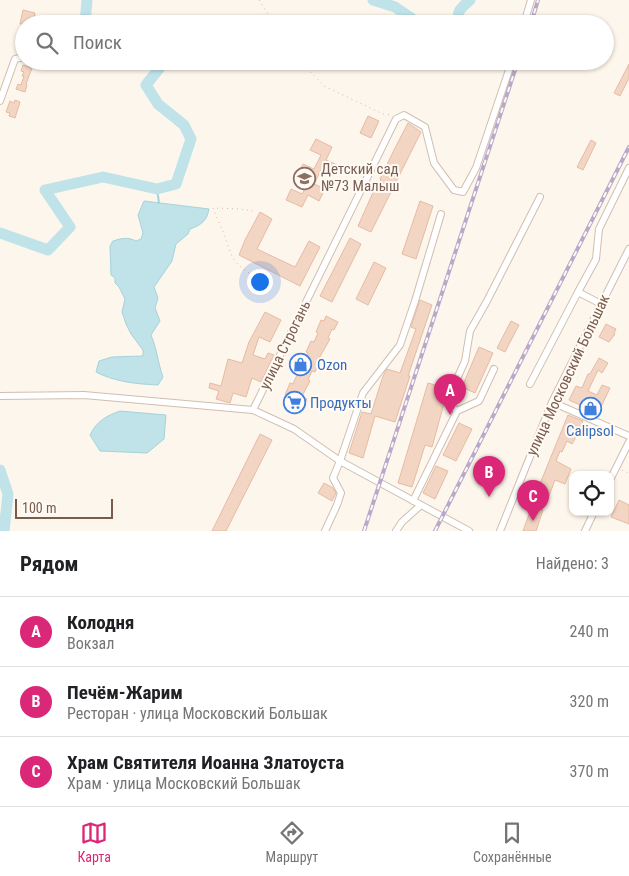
<!DOCTYPE html>
<html lang="ru">
<meta charset="utf-8">
<style>
body{margin:0;font-family:"Roboto Condensed",sans-serif;background:#f2f2f2;color:#202124}
.controls{position:absolute;right:15px;bottom:15px;display:grid;overflow:hidden;border-radius:10px;box-shadow:0 1px 4px #0004}
.controls button{width:45px;height:45px;display:grid;place-items:center;padding:0;border:0;border-bottom:1px solid #e0e0e0;background:#fff;color:#202124;font:25px sans-serif}
.scale{position:absolute;left:15px;bottom:12px;width:98px;box-sizing:border-box;padding-left:5px;border:2px solid #7a5c4d;border-top:0;font-size:14px;line-height:18px;white-space:nowrap;color:#7a5c4d;-webkit-text-stroke:4px #fffaf3;paint-order:stroke}
.you{position:absolute;left:259px;top:281px;width:18px;height:18px;margin:-12px;border:4px solid #fff;border-radius:50%;background:#1a73e8;box-shadow:0 0 0 8px #1a73e833}
.badge{display:grid;place-items:center;width:32px;height:32px;border-radius:50%;background:#db2777;color:#fff;font-size:16px;font-weight:700}
.pin{position:absolute;translate:-50% -41px;filter:drop-shadow(0 1px 2px #0008)}
.pin::after{content:'';position:absolute;top:26px;width:18px;height:15px;background:inherit;clip-path:polygon(0 0,100% 0,50% 100%)}
.list{margin:0;padding:0;list-style:none}
h2{display:flex;justify-content:space-between;align-items:center;height:65px;margin:0;padding:0 20px;font-size:21px}
h2 small{font-size:16px;font-weight:400;color:#757577}
.list li{display:grid;grid-template-columns:32px 1fr auto;gap:15px;align-items:center;box-sizing:border-box;height:70px;padding:0 20px;border-top:1px solid #e0e0e0}
.list b{display:block;font-size:19px;white-space:nowrap}
.list p{margin:0;font-size:16px;white-space:nowrap;color:#757577}
.list em{font-size:16px;font-style:normal;color:#757577}
.icon{flex:none;width:28px;height:28px;fill:none;stroke:currentColor;stroke-width:2;stroke-linecap:round;stroke-linejoin:round}
.map{position:relative;flex:none;width:629px;height:531px;overflow:hidden}
.search{position:absolute;background:#fff;box-shadow:0 1px 4px #0004;left:15px;right:15px;top:15px;height:55px;display:flex;align-items:center;gap:12px;box-sizing:border-box;padding:0 18px;border-radius:28px;color:#757577;font-size:19px}
.sheet{height:275px;background:#fff}
nav{display:flex;justify-content:space-around;align-items:center;box-sizing:border-box;height:70px;border-top:1px solid #e0e0e0;background:#fff;font-size:14px;color:#757577}
nav a{display:grid;justify-items:center;gap:2px}
nav .on{color:#db2777}
.map>svg:first-child{display:block}
.water{fill:#bfe3e8;stroke:#a5d3da}
.lines{fill:none;stroke-linecap:round;stroke-linejoin:round}
.stream{stroke:#a5d3da;stroke-width:2}
.river{stroke:#bfe3e8;stroke-width:11}
.building{fill:#f3d5c3;stroke:#e6bba3}
.minor-casing{stroke:#d1beb0;stroke-width:8}
.path{stroke:#d9b8a5;stroke-width:1;stroke-dasharray:1 4;stroke-linecap:butt}
.minor{stroke:#fff;stroke-width:6}
.rail-casing{stroke:#b9a8c9;stroke-width:4}
.rail{stroke:#fffaf3;stroke-width:2;stroke-dasharray:5.5;stroke-linecap:butt}
.labels{text-anchor:middle;dominant-baseline:central;stroke-width:4;stroke-linejoin:round;paint-order:stroke}
.education-label{font-size:15px;fill:#785e54;stroke:#fffaf3;text-anchor:start}
.street-label{font-size:15px;fill:#7a5c4d;stroke:#fffaf3}
.shop-label{font-size:15px;fill:#366cbe;stroke:#fffaf3;text-anchor:start}
</style>
<div class="map">
<svg width="629" height="531" viewBox="0 0 629 531">
<rect width="100%" height="100%" fill="#fdf6ec"/>
<path class="water" d="M144,201L209,209C207,221 201,225 190,229L188,234L176,244L172,261L154,287L158,298L155,308L160,321L151,335C157,349 158,363 163,377L158,385C137,384 115,382 96,372L99,361L112,357L143,356V350L131,334L126,324L122,312L125,299L119,287L115,283V278L111,275L110,246L113,241C122,238 128,237 136,241L141,239L143,233L138,215Z
M120,411L166,415L164,439L147,453L100,451L90,435C97,421 106,416 120,411Z"/>
<g class="lines">
<path class="stream" d="M157,189L159,203"/>
<path class="river" d="M373,0L395,7L420,24
M85,24L87,0
M460,24C455,12 461,8 470,0
M0,233L48,250L70,227L45,190L103,177L157,189L176,184L191,139L184,125L158,104L146,85L165,61
M0,470L8,494L4,531"/>
</g>
<path class="building" d="M23,10L35,13L33,24H20Z
M629,64V78L620,96L614,93Z
M23,65L32,68L26,84L27,85L25,92L16,89L18,84L21,85L24,76H22L24,72L21,71Z
M15,100L20,102L15,118L9,116L10,113L6,112L10,101L14,103Z
M368,116L379,121L371,138L360,133Z
M408,123L421,132L371,232L358,226L375,188L377,189L381,180L380,179L394,150Z
M316,139L332,147L326,160L337,165L332,175L321,170L314,184L325,189L319,201L308,195L302,207L286,200L291,189L302,194L309,180L298,175L303,164L314,169L321,155L310,150Z
M591,140L596,143L583,170L577,167Z
M420,201L433,206L416,259L402,254Z
M260,212L272,219L257,249L295,267L309,241L320,247L300,286L239,255L245,240Z
M350,238L361,244L332,302L320,296Z
M374,262L386,268L368,305L356,299Z
M420,300L432,305L408,376H410L395,422L375,416L363,458L349,453L362,412L371,414L383,376L387,369L400,373L416,329L411,327Z
M265,312L281,320L270,342L259,337L253,355L265,359L268,353L274,355L261,382L252,378L246,397L233,393L230,403L216,399L219,391L209,388L210,383L221,386L228,359L242,363L249,342Z
M326,316L338,322L334,330L332,329L328,338L330,339L318,360L320,361L315,372L312,371L308,380L310,381L302,396L307,399L302,410L296,407L295,410L289,407L290,404L284,402L287,396L285,395L290,383L293,384L297,375L295,374L301,362L303,363L308,353L306,352L311,341L314,342L318,333L316,332L321,320L324,321Z
M511,321L519,325L505,352L497,348Z
M606,324L616,329L614,333L615,334L609,342L599,337Z
M479,347L493,353L475,393L462,387Z
M599,358L608,363L602,373L598,370L588,391L597,395L602,385L610,388L598,413L569,400L576,386L582,388L588,374H590Z
M428,383L448,389L432,447L425,445L412,487L398,483Z
M568,415L583,421L580,428L573,424L569,433L576,437L572,444L567,441L562,452L560,451L556,461L571,469L565,484L555,480L547,501L535,496Z
M459,423L472,429L456,461L443,455Z
M260,434L272,440L226,531H212Z
M436,466L448,471L435,499L423,493Z
M324,483L333,488L336,493L332,501L318,493Z
M619,500L629,505V524L611,517Z
M532,506L543,510L536,531H523Z"/>
<g class="lines">
<defs>
<path id="minor" d="M524,24L531,0
M40,61L53,65
M0,101L15,59L24,57
M441,214L415,301L400,345L363,393L340,461L469,531
M601,304L578,292L596,259L599,229L629,168
M530,384L578,292
M0,396L84,395L253,410
M552,402L629,436
M457,411L449,404L456,381L465,361L470,331L487,301L540,197
M610,480L629,442
M413,501L457,411L479,401L494,369
M325,531L337,505L341,493L333,478L340,461L294,429L253,410L396,119L404,115L425,127L434,163L454,190L463,192L476,168L512,61
M396,531L402,522L421,505
M500,531L552,402L629,249
M585,531L594,512"/>
</defs>
<use href="#minor" class="minor-casing"/>
<path class="path" d="M259,0L274,24
M300,61L324,86L383,114L391,115
M249,273C230,261 231,253 224,234C221,226 216,217 213,208L240,209L253,211
M622,470L629,473"/>
<use href="#minor" class="minor"/>
<defs>
<path id="rail" d="M531,24L538,0
M364,531L518,61
M435,531L629,147"/>
</defs>
<use href="#rail" class="rail-casing"/>
<use href="#rail" class="rail"/>
</g>
<defs>
<symbol id="school-ring" viewBox="-11 -11 22 22"><circle r="9.5" fill="#fffaf3" stroke="#8d6e63" stroke-width="1.5"/><path d="M0-5L7-2L0 1L-7-2ZM-4 1L0 2.5L4 1V4Q0 6-4 4Z" fill="#8d6e63"/></symbol>
<symbol id="shop-ring" viewBox="-11 -11 22 22"><circle r="9.5" fill="#fffaf3" stroke="#3f7fe0" stroke-width="1.5"/><path d="M-5-2.5h2.3a2.7 3.5 0 0 1 5.4 0H5L5.5 6h-11ZM-1.5-2.5h3a1.5 2.3 0 0 0-3 0Z" fill="#3f7fe0"/></symbol>
<symbol id="supermarket-ring" viewBox="-11 -11 22 22"><circle r="9.5" fill="#fffaf3" stroke="#3f7fe0" stroke-width="1.5"/><path d="M-6-5.5h2.5l.6 2H6L4.5 2H-2.5L-4.4-4H-6ZM-1.5 3.2a1.3 1.3 0 1 0 .1 0ZM3 3.2a1.3 1.3 0 1 0 .1 0Z" fill="#3f7fe0"/></symbol>
</defs>
<g fill-rule="evenodd">
<use href="#school-ring" x="292" y="166" width="25" height="25"/>
<use href="#shop-ring" x="288" y="352" width="25" height="25"/>
<use href="#supermarket-ring" x="282" y="390" width="25" height="25"/>
<use href="#shop-ring" x="578" y="396" width="25" height="25"/>
</g>
<g class="labels">
<g class="education-label">
<text x="321" y="169">Детский сад<tspan x="321" dy="17">№73 Малыш</tspan></text>
</g>
<g class="street-label">
<text transform="translate(285 345) rotate(-64)">улица Строгань</text>
<text transform="translate(568 375) rotate(-65)">улица Московский Большак</text>
</g>
<g class="shop-label">
<text x="317" y="365">Ozon</text>
<text x="310" y="403">Продукты</text>
<text x="590" y="431" text-anchor="middle">Сalipsol</text>
</g>
</g>
</svg>
<div class="controls">
<button><svg class="icon" aria-label="locate" viewBox="0 0 24 24"><circle cx="12" cy="12" r="6"/><path d="M12 2v4M12 18v4M2 12h4M18 12h4"/></svg></button>
</div>
<div class="scale">100 m</div>
<div class="you"></div>
<div class="pin badge" style="left:450px;top:415px">A</div>
<div class="pin badge" style="left:489px;top:497px">B</div>
<div class="pin badge" style="left:533px;top:521px">C</div>
<div class="search"><svg class="icon" aria-label="search" viewBox="0 0 24 24"><circle cx="10" cy="10" r="6"/><path d="M15 15l6 6"/></svg>Поиск</div>
</div>
<section class="sheet">
<h2>Рядом<small>Найдено: 3</small></h2>
<ul class="list">
<li><span class="badge">A</span><div><b>Колодня</b><p>Вокзал</p></div><em>240 m</em></li>
<li><span class="badge">B</span><div><b>Печём-Жарим</b><p>Ресторан · улица Московский Большак</p></div><em>320 m</em></li>
<li><span class="badge">C</span><div><b>Храм Святителя Иоанна Златоуста</b><p>Храм · улица Московский Большак</p></div><em>370 m</em></li>
</ul>
</section>
<nav>
<a class="on"><svg class="icon" aria-label="map" viewBox="0 0 24 24"><path d="M3 6l6-2 6 2 6-2v14l-6 2-6-2-6 2zM9 4v14M15 6v14"/></svg>Карта</a>
<a><svg class="icon" aria-label="directions" viewBox="0 0 24 24"><path d="M12 3l9 9-9 9-9-9zM9 14v-3h6M13 9l2 2-2 2"/></svg>Маршрут</a>
<a><svg class="icon" aria-label="saved" viewBox="0 0 24 24"><path d="M7 4h10v16l-5-4-5 4z"/></svg>Сохранённые</a>
</nav>
